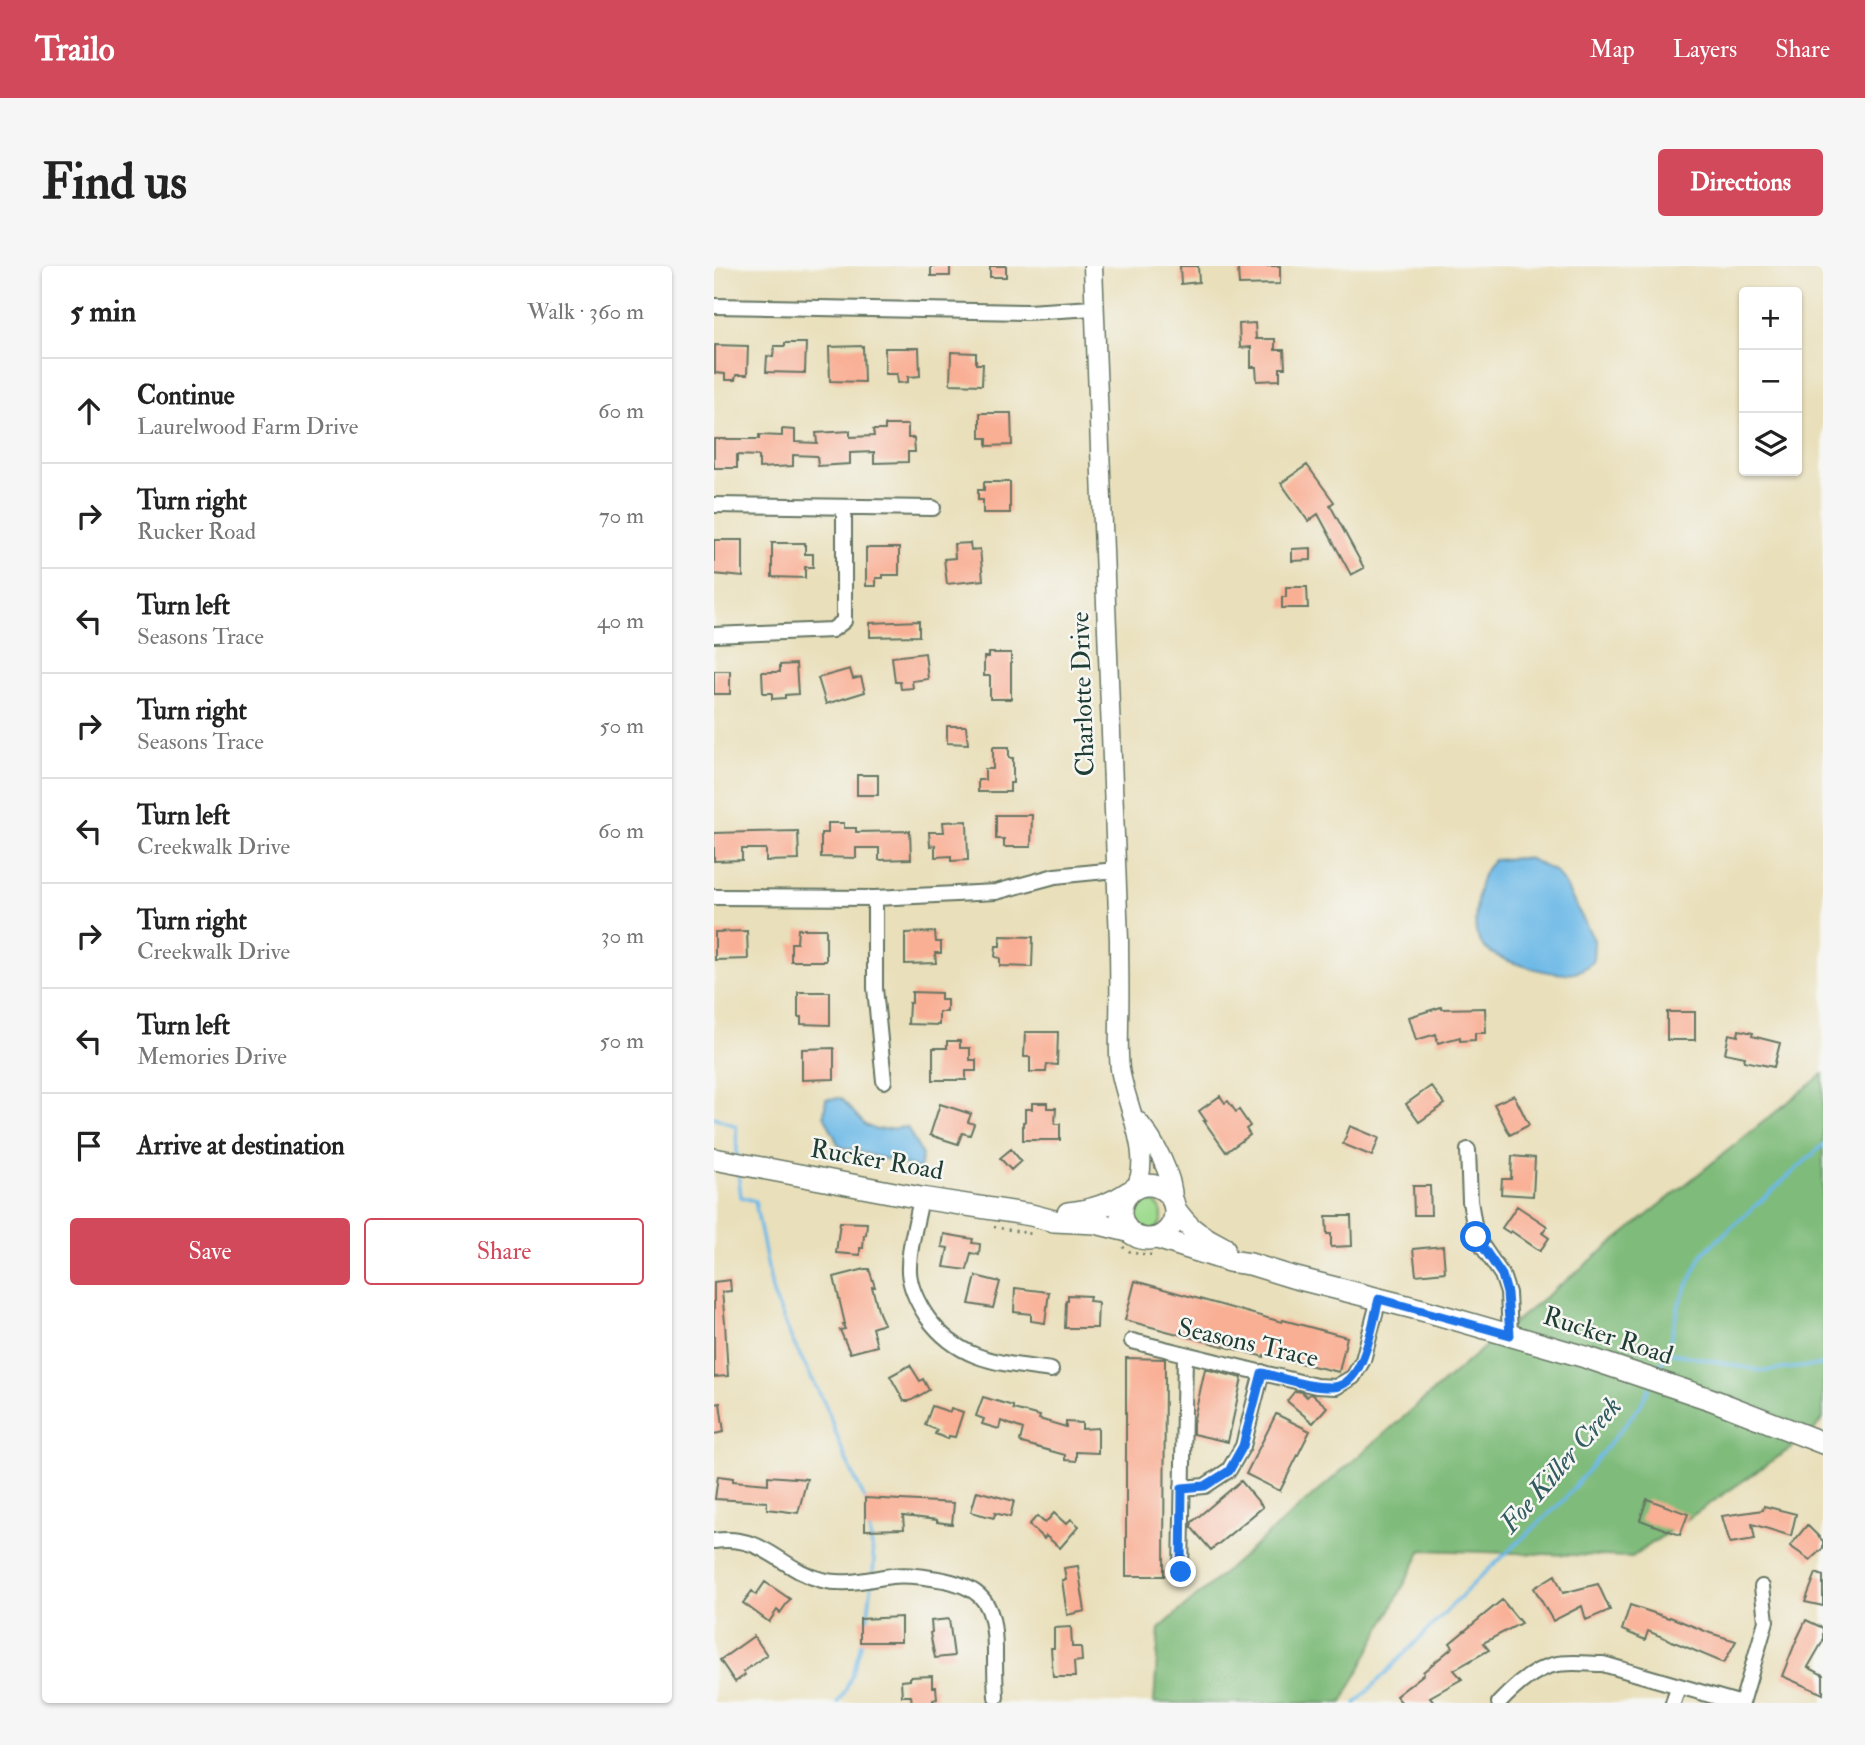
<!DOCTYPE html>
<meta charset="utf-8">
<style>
body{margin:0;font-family:"IM FELL Double Pica",serif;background:#f6f6f6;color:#222}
.controls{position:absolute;right:21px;top:21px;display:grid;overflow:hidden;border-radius:7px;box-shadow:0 2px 5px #0004}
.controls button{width:63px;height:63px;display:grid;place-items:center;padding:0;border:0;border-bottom:2px solid #e0e0e0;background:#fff;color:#222;font:35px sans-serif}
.stop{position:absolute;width:21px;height:21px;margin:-16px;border:5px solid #1a73e8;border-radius:50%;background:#fff}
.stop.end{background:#1a73e8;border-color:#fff;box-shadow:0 2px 7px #0008}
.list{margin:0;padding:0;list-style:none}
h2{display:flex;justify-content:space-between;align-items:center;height:91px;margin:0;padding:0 28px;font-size:30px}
h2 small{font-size:23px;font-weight:400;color:#767676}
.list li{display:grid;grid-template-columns:46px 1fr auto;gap:21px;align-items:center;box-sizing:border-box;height:105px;padding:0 28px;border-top:2px solid #e0e0e0}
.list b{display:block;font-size:26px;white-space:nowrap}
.list p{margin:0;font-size:23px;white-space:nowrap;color:#767676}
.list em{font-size:23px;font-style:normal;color:#767676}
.actions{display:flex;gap:14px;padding:21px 28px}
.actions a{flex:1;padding:16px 0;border:2px solid #d1495b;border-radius:7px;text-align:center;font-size:24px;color:#d1495b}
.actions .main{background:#d1495b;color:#fff}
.icon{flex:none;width:38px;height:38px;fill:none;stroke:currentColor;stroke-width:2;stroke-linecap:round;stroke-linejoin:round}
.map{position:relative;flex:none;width:1109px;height:1437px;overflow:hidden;border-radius:7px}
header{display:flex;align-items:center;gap:42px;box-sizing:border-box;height:98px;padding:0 35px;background:#d1495b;color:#fff}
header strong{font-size:33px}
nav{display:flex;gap:38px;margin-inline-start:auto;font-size:24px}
.intro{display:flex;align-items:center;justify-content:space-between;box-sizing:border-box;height:168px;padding:0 42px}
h1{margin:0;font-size:49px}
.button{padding:18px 32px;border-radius:7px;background:#d1495b;color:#fff;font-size:24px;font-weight:700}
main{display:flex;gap:42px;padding:0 42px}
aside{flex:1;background:#fff;border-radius:7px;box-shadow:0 2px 5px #0004}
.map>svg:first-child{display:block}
.green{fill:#9fdb8f;stroke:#5f8c62;stroke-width:2}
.forest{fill:#7fbb7a;stroke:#4f7c57;stroke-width:2}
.water{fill:#6db9e7;stroke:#467b8e;stroke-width:2}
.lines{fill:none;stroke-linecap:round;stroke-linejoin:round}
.stream{stroke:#6db9e7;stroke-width:3.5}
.building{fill:#f9af94}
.minor-casing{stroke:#667663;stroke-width:18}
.tertiary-casing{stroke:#667663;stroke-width:21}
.secondary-casing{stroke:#667663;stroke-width:24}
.path{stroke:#667663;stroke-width:2.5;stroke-dasharray:2 5;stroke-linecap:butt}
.minor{stroke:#fff;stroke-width:14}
.tertiary{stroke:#fff;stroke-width:18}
.secondary{stroke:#fff;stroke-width:21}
.route{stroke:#1a73e8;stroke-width:9}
.labels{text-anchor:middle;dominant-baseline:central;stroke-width:5;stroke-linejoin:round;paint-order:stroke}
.street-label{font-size:26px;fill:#1f3d34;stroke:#f6f6f2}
.water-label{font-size:28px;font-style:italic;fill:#325c61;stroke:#f6f6f2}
</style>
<header>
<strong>Trailo</strong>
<nav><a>Map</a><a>Layers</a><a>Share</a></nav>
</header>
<div class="intro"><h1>Find us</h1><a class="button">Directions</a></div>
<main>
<aside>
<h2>5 min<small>Walk · 360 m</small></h2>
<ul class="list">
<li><svg class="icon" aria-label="ahead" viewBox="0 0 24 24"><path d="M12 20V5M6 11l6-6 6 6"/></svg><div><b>Continue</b><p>Laurelwood Farm Drive</p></div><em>60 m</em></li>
<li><svg class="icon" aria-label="right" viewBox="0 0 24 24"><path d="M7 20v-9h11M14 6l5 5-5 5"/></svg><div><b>Turn right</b><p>Rucker Road</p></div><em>70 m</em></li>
<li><svg class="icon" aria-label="left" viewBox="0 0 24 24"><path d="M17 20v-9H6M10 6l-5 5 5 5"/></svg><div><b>Turn left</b><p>Seasons Trace</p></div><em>40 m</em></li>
<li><svg class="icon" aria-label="right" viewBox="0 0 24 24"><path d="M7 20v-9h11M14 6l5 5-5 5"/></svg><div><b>Turn right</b><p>Seasons Trace</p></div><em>50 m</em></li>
<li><svg class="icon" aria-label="left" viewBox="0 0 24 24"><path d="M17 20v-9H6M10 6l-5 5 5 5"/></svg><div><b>Turn left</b><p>Creekwalk Drive</p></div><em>60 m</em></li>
<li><svg class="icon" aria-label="right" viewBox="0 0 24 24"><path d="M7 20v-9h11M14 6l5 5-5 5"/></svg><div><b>Turn right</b><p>Creekwalk Drive</p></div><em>30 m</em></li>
<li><svg class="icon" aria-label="left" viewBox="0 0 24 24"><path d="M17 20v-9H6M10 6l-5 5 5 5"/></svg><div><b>Turn left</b><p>Memories Drive</p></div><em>50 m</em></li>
<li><svg class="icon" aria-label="arrive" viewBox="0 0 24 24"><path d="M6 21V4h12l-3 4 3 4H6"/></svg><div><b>Arrive at destination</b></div></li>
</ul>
<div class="actions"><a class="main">Save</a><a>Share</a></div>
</aside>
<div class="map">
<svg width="1109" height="1437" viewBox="0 0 1109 1437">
<rect width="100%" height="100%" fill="#f6f6f2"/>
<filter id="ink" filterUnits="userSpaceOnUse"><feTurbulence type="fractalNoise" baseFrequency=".0143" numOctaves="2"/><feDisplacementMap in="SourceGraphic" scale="14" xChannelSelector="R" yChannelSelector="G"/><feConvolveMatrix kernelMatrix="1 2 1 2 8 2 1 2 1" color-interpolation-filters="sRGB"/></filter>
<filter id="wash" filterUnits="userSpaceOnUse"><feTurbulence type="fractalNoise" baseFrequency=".00686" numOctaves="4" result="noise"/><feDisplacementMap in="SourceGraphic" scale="28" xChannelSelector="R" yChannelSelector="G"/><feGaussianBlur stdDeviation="1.57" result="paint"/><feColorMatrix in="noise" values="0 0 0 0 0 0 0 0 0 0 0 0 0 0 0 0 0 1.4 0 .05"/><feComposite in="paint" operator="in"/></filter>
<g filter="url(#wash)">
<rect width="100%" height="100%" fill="#e9dfba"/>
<path class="green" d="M418 950a15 15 0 1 1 30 0a15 15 0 1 1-30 0Z"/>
<path class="forest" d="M1109,808V1153L1096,1169L918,1291L708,1284L628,1437H440L445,1363L789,1065Z"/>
<path class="water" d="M808,592L816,593L842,606L851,619L880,674L879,696C873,700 868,705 860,707C841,711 782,695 769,680C767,677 763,670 762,666C760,652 764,619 770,607C772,602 776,598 780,594Z
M127,832L151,859L162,864L193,861L208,889L206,903L125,880L110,849L112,833Z"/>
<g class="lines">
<path class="stream" d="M0,851L22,860L23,891
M24,905L27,931L41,935L59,1028L79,1076L112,1140L130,1189L152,1236
M953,1086L966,1035L989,987L1109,879
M942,1109L953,1086L1049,1105L1109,1099
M155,1261L160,1295L159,1308
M153,1357L158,1316
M124,1437C137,1418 143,1393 149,1371
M642,1437L763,1314L849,1235L926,1140L935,1122"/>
</g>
<g id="blocks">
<path class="building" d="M217,0H236V10H217Z
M276,0H292V11H276Z
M466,0H484L485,16L467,18Z
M528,0H566V18L525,19L524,2H528Z
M541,57L542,73H561V84H570L571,102H566V114L543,115L542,101H537V81L526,82L525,58Z
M71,77H92L91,107L52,106L53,90L59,91L60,80H71Z
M1,79L34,80L33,109H22L21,114H11V108L1,107Z
M149,80L150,116L116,115L115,81Z
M171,82H205L206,110L194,111V116L184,117L183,108H171Z
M237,86L262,87V98H269L268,119L236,118Z
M266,147H297L298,179L273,180V172H266Z
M171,159H194V172H200L201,186H194V196L160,197V186L136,187V198L104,200L103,190L79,189V200L45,202V190L23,189V202H0V173H45V169L68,170V163L81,164V176L103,177L102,167L136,165V171L160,170L159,164H171Z
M593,199L620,236L616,239L650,302L637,309L604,248L594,255L567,217Z
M270,216H296V247H269V234H264V224H270Z
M0,274H29V311L0,308Z
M58,277H91V288H99V301H91V312L58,311Z
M256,277L257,284L266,283L269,314L233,318L230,293L241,292L240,278Z
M152,282H185V309H169V312H162V320H152Z
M597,282V294L578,295V283Z
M572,321H593L594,342H568V331H572Z
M205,355V370L156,371V357Z
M211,387L214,413L198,415L199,422L187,423L186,416H181L178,391Z
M275,387H297V433H276V410H270V391H275Z
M82,398L84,428L71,429V432L58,433V427H49L48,406H66V399Z
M136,403L139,413L147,411L151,426L112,438L104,412Z
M0,405H16V428H0Z
M233,460H252L254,478L233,477Z
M279,481H295V492H299V517H296V526H264V514H271V503H279Z
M143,509H164V529H143Z
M282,549H318L317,581H290V573H282Z
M253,555L254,594L237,595V590L221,591V579L216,580L215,566H230L229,556Z
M114,557H130V562H142V566L196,565L197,593L165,594V582H142V592L107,591V567H114Z
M84,565L85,594L52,595V583H28V594L0,595V567Z
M84,663H112V695H77V677H83Z
M33,665L34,693L1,694V666Z
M221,666L222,676H227V687H221L222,697L191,698V667Z
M286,670L319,671L318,701L286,700V692L281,691L282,680H286Z
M84,726H116V759L87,758V751H84Z
M198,726L227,727V734H233V746H225V759L194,758L195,737H198Z
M727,741L728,743L771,742L772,767H761V774L746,775V771L724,777L722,768L702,774L695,751Z
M953,746H981V774H953Z
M1025,764L1039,767L1038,770L1066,777L1060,801L1030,795L1031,791L1011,787L1015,768L1024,770Z
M311,766H344L343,799L333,798L332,806H316V791H310Z
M233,775H246V782H256V794H262V805H252V814H219V782H233Z
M120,782V813L88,814V783Z
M717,820L731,838L705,856L692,838Z
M800,829L815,859L796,869L780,838Z
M506,830L511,837L514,835L522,846L525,844L536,860L532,863L536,869L512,886L490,855H492L485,845Z
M318,837H333V842H342L341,858H346V874H309V856H311V843H318Z
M226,838L257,848L254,856L260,858L256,869L248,867L244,878L216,869Z
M636,860L665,872L658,890L629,878Z
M297,883L307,895L297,904L286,892Z
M798,890L821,892L819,930L787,928L788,913H797Z
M699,920H716L717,949H700Z
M803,940L833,960L828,967L835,972L826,985L797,965L796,967L788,962Z
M612,950H637L638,980L617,981V968H613Z
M126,956L153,957L152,969H150L149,982H146V989L122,987Z
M230,968L259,973L258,977L266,978L265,989L257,987L253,1004L230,1001L234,982L228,981Z
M729,980L731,1006L702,1009L699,983Z
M151,1003H155L161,1021H158L165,1047L170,1058L158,1062L163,1080L136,1087L126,1064L131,1063L129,1058H131L120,1011Z
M262,1010L286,1016L279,1042L255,1038Z
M16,1014L17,1025L8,1026L11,1057L14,1110L0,1111V1016Z
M421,1015L568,1056L569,1054L633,1071L625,1106L550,1089V1091L411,1054Z
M301,1022L335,1026L331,1057L317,1055V1048L300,1046Z
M354,1029L376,1030L375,1035L384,1036L383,1062H351L352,1035H354Z
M412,1092L451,1093L450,1310H412Z
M196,1099L206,1115L209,1113L215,1124L196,1135H190L176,1110Z
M491,1103L528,1112L514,1176L479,1168V1157Z
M581,1125L588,1126L593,1131L596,1128L599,1129L613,1141L599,1157L573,1135Z
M269,1131L299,1140V1143L326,1150L325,1153L352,1161V1156L368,1157V1163L384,1162V1187L362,1186V1195L351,1194V1189L308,1177L306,1175L309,1163L287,1155L285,1163L268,1158L270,1153L262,1150Z
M6,1137L10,1166L0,1168V1138Z
M218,1140L236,1146L237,1142L249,1146L241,1171L235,1170L234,1173L221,1168L223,1164L211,1159Z
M562,1148L596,1165L566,1225L532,1208Z
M4,1210L19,1212V1215L54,1218V1210L93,1213L84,1247L53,1243V1236L1,1233Z
M527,1215L549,1241L497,1284L477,1261L478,1256Z
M263,1225L300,1235L296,1251L281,1247L280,1252L257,1246Z
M151,1232L240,1237L238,1258L223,1256V1254L189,1250L190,1263L151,1264Z
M933,1233L974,1248L966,1269L926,1254Z
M1050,1240L1082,1248L1077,1270L1038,1258L1041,1273L1016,1277L1008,1250L1049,1244Z
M340,1247L352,1258L357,1253L365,1260L346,1282L332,1270L330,1273L315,1259L323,1250L331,1257Z
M1093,1259L1109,1275V1282L1096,1294L1076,1280Z
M364,1300L371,1345L353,1349L348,1314H352L350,1302Z
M1102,1307L1109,1310V1340L1091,1336Z
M841,1309L849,1327L884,1318L896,1344L872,1354L868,1340L839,1355L820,1322Z
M51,1316L76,1333L66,1347L63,1344L55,1356L29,1337L38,1325L42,1329Z
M788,1334L807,1357L769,1377L775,1384L740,1404L748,1413L716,1431L721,1437H688L682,1430L710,1408L709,1406L739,1381L736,1377Z
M916,1339L955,1352L956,1351L996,1367L1022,1375L1010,1397L934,1365L931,1374L908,1364Z
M187,1351V1376H146V1353Z
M235,1353L240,1390L221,1392L216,1367L218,1366L217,1355Z
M1092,1354L1109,1362V1375L1094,1401L1109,1409V1428L1068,1410L1082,1375Z
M357,1361L358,1381H367L368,1395L360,1396L361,1411H339L337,1382H340V1362Z
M40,1370L53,1389L29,1406L31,1409L21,1416L6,1394Z
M218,1410V1421H222L223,1433L219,1434V1437H198L197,1430H188L187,1415L196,1414V1411Z"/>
</g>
</g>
<g filter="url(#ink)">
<use href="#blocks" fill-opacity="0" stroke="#667663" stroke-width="2"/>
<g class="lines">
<defs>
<path id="minor" d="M0,40L313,46L380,42
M0,239L219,242
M0,369L118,364L130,355V241
M0,631L161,632L282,626L341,610L402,604
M161,632V722L170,815
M754,884L756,935L762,971L788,1009L794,1027L796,1068
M207,932C203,956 194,982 195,1006C196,1021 205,1039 213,1051C245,1096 287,1097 337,1104
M418,1075L602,1120L622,1121L639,1111L649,1094L665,1033
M468,1222L491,1220L515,1204L529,1180L548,1106
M0,1275C50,1267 67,1304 108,1314C131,1320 154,1313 177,1310C195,1308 213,1311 230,1314C273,1323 280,1342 281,1383C281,1399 281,1415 282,1431
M467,1306L471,1088
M785,1437C799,1422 819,1404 839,1399C854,1395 873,1398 889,1398L1024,1437
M959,1437L964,1421
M1028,1437L1052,1355L1048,1321"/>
<path id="tertiary" d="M379,0L405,674C405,701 406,728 405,755C405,771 404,787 406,803C411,837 440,891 421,922
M425,856C441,876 459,909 459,934"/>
<path id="secondary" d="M0,893L207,932L317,949L340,955L382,957L414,965
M407 946a27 27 0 1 1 54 0a27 27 0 1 1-54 0Z
M461,943C477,966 486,969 510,982
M354,947C377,945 396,939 415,926
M443,972L515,995L536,998L578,1011L712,1045L871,1091L996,1133L1109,1177"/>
</defs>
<use href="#minor" class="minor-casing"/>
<use href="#tertiary" class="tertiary-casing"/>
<use href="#secondary" class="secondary-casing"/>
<path class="path" d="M280,961L318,968
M409,981L418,987L439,989"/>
<use href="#minor" class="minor"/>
<use href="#tertiary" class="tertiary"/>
<use href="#secondary" class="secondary"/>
</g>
</g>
<g class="lines" filter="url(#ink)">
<path class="route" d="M467,1306L468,1222L491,1220L515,1205L529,1180L548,1107C570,1112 595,1122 619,1121C651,1119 658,1058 665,1033L796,1069L793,1027L788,1009L762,971"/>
</g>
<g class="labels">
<g class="street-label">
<text transform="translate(369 428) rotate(-92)">Charlotte Drive</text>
<text transform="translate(163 894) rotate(10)">Rucker Road</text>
<text transform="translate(894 1070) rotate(18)">Rucker Road</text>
<text transform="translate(534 1077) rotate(13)">Seasons Trace</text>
</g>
<g class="water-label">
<text transform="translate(847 1199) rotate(-49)">Foe Killer Creek</text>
</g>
</g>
</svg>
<div class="controls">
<button>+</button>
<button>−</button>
<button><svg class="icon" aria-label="layers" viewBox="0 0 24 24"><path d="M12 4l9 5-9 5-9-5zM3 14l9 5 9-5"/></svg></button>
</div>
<div class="stop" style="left:762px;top:971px"></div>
<div class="stop end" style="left:467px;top:1306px"></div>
</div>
</main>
